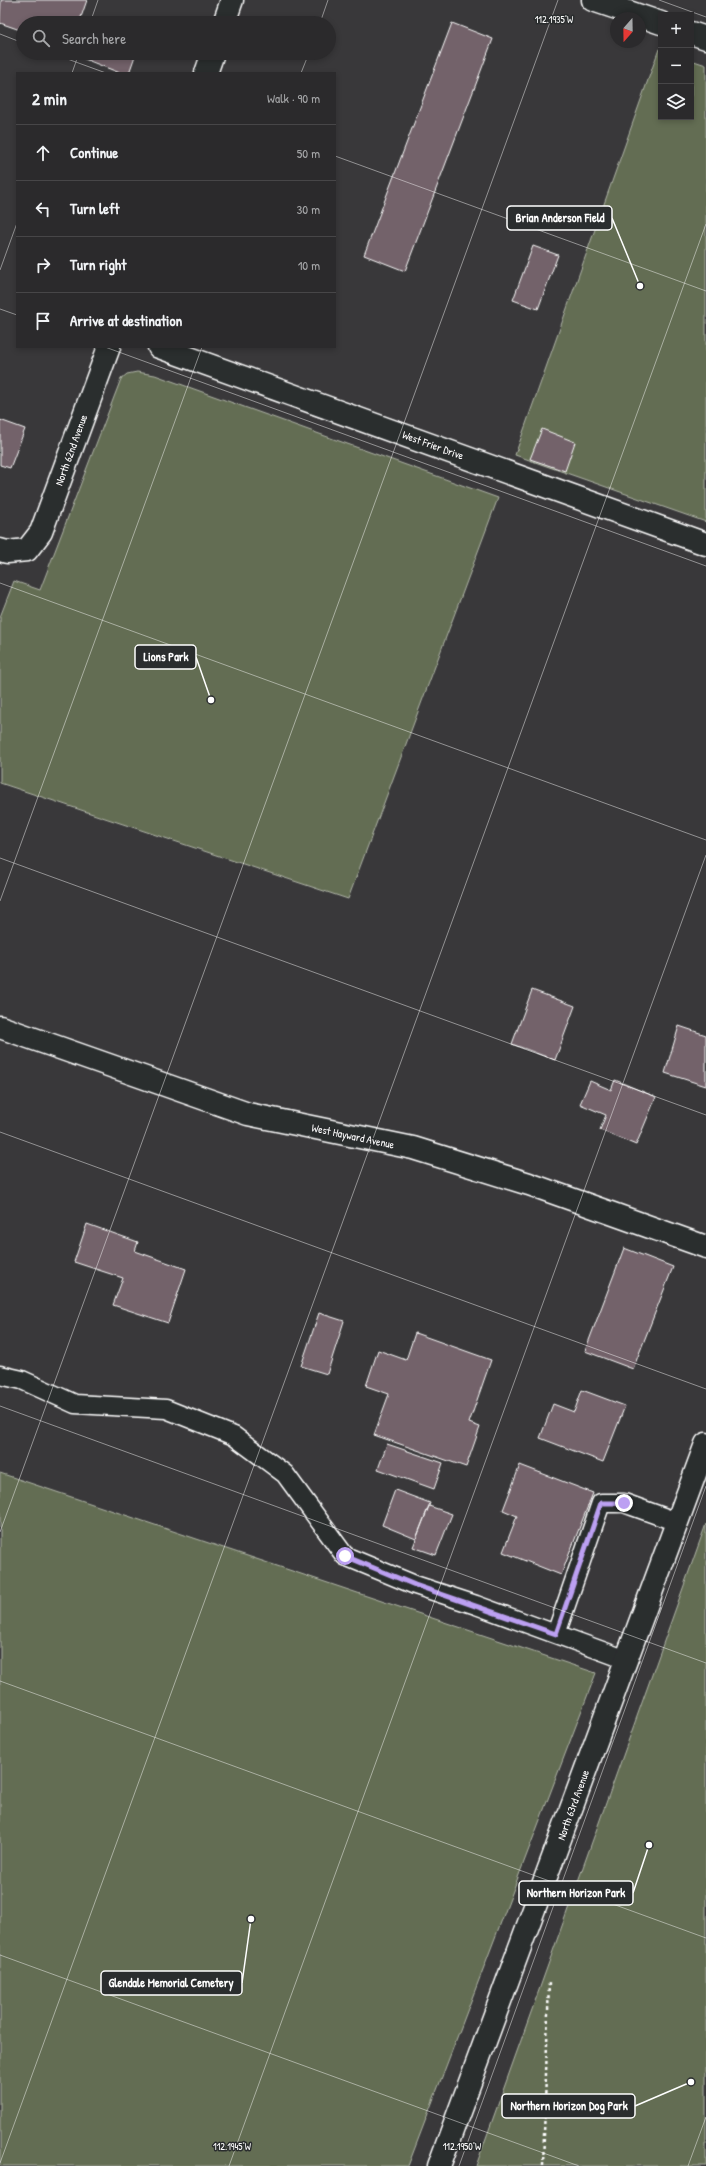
<!DOCTYPE html>
<meta charset="utf-8">
<style>
body{margin:0;font-family:"Patrick Hand",sans-serif;background:#373638;color:#f1f3f6}
.controls{position:absolute;right:12px;top:12px;display:grid;overflow:hidden;border-radius:0px;box-shadow:0 2px 6px #0003}
.controls button{width:36px;height:36px;display:grid;place-items:center;padding:0;border:0;border-bottom:1px solid #474648;background:#2b2a2c;color:#f1f3f6;font:20px sans-serif}
.compass{position:absolute;left:610px;top:12px;width:36px;height:36px;border-radius:50%;background:#2b2a2c;box-shadow:0 2px 6px #0003;rotate:200deg}
.stop{position:absolute;width:12px;height:12px;margin:-9px;border:3px solid #bca0f2;border-radius:50%;background:#fff}
.stop.end{background:#bca0f2;border-color:#fff;box-shadow:0 1px 4px #0008}
.list{margin:0;padding:0;list-style:none}
h2{display:flex;justify-content:space-between;align-items:center;height:52px;margin:0;padding:0 16px;font-size:17px}
h2 small{font-size:13px;font-weight:400;color:#a6a7a9}
.list li{display:grid;grid-template-columns:26px 1fr auto;gap:12px;align-items:center;box-sizing:border-box;height:56px;padding:0 16px;border-top:1px solid #474648}
.list b{display:block;font-size:15px;white-space:nowrap}
.list em{font-size:13px;font-style:normal;color:#a6a7a9}
.icon{flex:none;width:22px;height:22px;fill:none;stroke:currentColor;stroke-width:2;stroke-linecap:round;stroke-linejoin:round}
.map{position:relative;flex:none;width:706px;height:2166px;overflow:hidden}
.search{position:absolute;background:#2b2a2c;box-shadow:0 2px 6px #0003;left:16px;top:16px;width:320px;height:44px;display:flex;align-items:center;gap:10px;box-sizing:border-box;padding:0 14px;border-radius:22px;color:#a6a7a9;font-size:15px}
.panel{position:absolute;background:#2b2a2c;box-shadow:0 2px 6px #0003;left:16px;top:72px;width:320px;height:276px;border-radius:0px}
.map>svg:first-child{display:block}
.green{fill:#636d53;stroke:#b1b6a9}
.building{fill:#73626a;stroke:#fff}
.lines{fill:none;stroke-linecap:round;stroke-linejoin:round}
.service-casing{stroke:#fff;stroke-width:21}
.minor-casing{stroke:#fff;stroke-width:25}
.tertiary-casing{stroke:#fff;stroke-width:25}
.path{stroke:#fff;stroke-width:2.5;stroke-dasharray:3 3;stroke-linecap:butt}
.service{stroke:#2a2d2e;stroke-width:18}
.minor{stroke:#2a2d2e;stroke-width:22}
.tertiary{stroke:#2a2d2e;stroke-width:22}
.route{stroke:#bca0f2;stroke-width:5}
.ticks{fill:none;stroke:#fff;stroke-width:1;stroke-opacity:0.45}
.labels{text-anchor:middle;dominant-baseline:central;stroke-width:3;stroke-linejoin:round;paint-order:stroke}
.street-label{font-size:11px;fill:#fff;stroke:#2a2d2e}
.ticks-label{font-size:10px;text-anchor:middle;fill:#fff;stroke:#2a2d2e;stroke-width:3;stroke-linejoin:round;paint-order:stroke}
.leader{fill:none;stroke:#fff;stroke-width:1.5}
.callout-dot{fill:#fff;stroke:#2a2d2e;stroke-width:1.5}
.callout{fill:#2a2d2e;stroke:#fff;stroke-width:1.5}
.callout-label{font-size:12px;text-anchor:middle;font-weight:bold;fill:#fff}
</style>
<div class="map">
<svg width="706" height="2166" viewBox="0 0 706 2166">
<rect width="100%" height="100%" fill="#39383a"/>
<filter id="ink" filterUnits="userSpaceOnUse"><feTurbulence type="fractalNoise" baseFrequency=".025" numOctaves="2"/><feDisplacementMap in="SourceGraphic" scale="8" xChannelSelector="R" yChannelSelector="G"/><feConvolveMatrix kernelMatrix="1 2 1 2 8 2 1 2 1" color-interpolation-filters="sRGB"/></filter>
<g filter="url(#ink)">
<path class="green" d="M659,49H661V117H691V60L706,65V522L515,455Z
M137,372L155,375L498,498L348,899L0,783V617L14,581L40,590L121,379L127,374Z
M0,1473L596,1673L408,2166H0Z
M706,1524V2166H476Z"/>
<path class="building" d="M1,0H87L79,23H23V31L0,23Z
M452,23L493,39L405,271L364,255Z
M78,53H136L129,73H120L77,56Z
M533,246L558,255L538,309L513,300Z
M0,420L25,429L10,468L0,465Z
M542,429L575,442L565,471L530,459Z
M532,990L575,1006L555,1060L512,1044Z
M679,1026L706,1035V1086L665,1073Z
M615,1080L656,1097L636,1145L600,1130L606,1115L580,1104L590,1081L611,1090Z
M87,1224L138,1242L135,1251L186,1269L168,1323L113,1305L123,1278L74,1262Z
M624,1248L673,1267L633,1369L585,1351Z
M319,1313L344,1321L327,1374L301,1366Z
M415,1333L491,1360L469,1423L480,1427L466,1467L374,1435L389,1394L366,1386L378,1350L406,1360Z
M582,1390L625,1406L603,1462L540,1438L553,1404L574,1412Z
M387,1444L443,1463L434,1489L378,1469Z
M520,1465L593,1493L561,1575L503,1552L517,1516L503,1510Z
M395,1490L430,1503L416,1539L382,1525Z
M429,1506L452,1514L436,1555L413,1547Z"/>
<g class="lines">
<defs>
<path id="service" d="M0,1375L22,1380L75,1404L166,1409L234,1436L285,1474L345,1556L415,1585L476,1605L627,1660
M556,1634L601,1503H624L677,1522"/>
<path id="minor" d="M593,0L661,23
M224,23L232,0
M691,33L706,38
M206,73L213,53
M159,347L706,544
M0,550L7,552L27,550L41,532L109,347
M0,1027L248,1114L413,1148L529,1184L706,1247"/>
<path id="tertiary" d="M439,2166L706,1444"/>
</defs>
<use href="#service" class="service-casing"/>
<use href="#minor" class="minor-casing"/>
<use href="#tertiary" class="tertiary-casing"/>
<path class="path" d="M543,2166L549,1982"/>
<use href="#service" class="service"/>
<use href="#minor" class="minor"/>
<use href="#tertiary" class="tertiary"/>
</g>
</g>
<g class="lines" filter="url(#ink)">
<path class="route" d="M345,1556L415,1585L556,1634L601,1503H624"/>
</g>
<path class="ticks" d="M659,0L706,17M90,23L98,0M320,23L328,0M0,34L23,43M51,53L106,73M72,73L79,53M301,73L309,53M335,156L706,291M0,270L17,223M0,309L17,315M105,347L706,566M0,583L706,840M0,858L706,1115M0,901L202,347M0,1132L706,1389M0,1406L706,1663M0,1532L558,0M0,1681L706,1938M0,1955L579,2166M0,2163L706,224M229,2166L706,855M459,2166L706,1486M688,2166L706,2117"/>
<g class="labels">
<g class="street-label">
<text transform="translate(433 445) rotate(20)">West Frier Drive</text>
<text transform="translate(71 450) rotate(-70)">North 62nd Avenue</text>
<text transform="translate(353 1136) rotate(12)">West Hayward Avenue</text>
<text transform="translate(573 1805) rotate(-70)">North 63rd Avenue</text>
</g>
</g>
<g class="ticks-label">
<text x="554" y="23">112.1935°W</text>
<text x="232" y="2150">112.1945°W</text>
<text x="462" y="2150">112.1950°W</text>
</g>
<path class="leader" d="M640 286L612 218M211 700L196 657M649 1845L633 1893M251 1919L242 1983M691 2082L635 2106"/>
<g class="callout-dot">
<circle cx="640" cy="286" r="4"/>
<circle cx="211" cy="700" r="4"/>
<circle cx="649" cy="1845" r="4"/>
<circle cx="251" cy="1919" r="4"/>
<circle cx="691" cy="2082" r="4"/>
</g>
<g class="callout">
<rect x="507" y="206" width="105" height="24" rx="4"/>
<rect x="135" y="645" width="61" height="24" rx="4"/>
<rect x="519" y="1881" width="114" height="24" rx="4"/>
<rect x="101" y="1971" width="141" height="24" rx="4"/>
<rect x="502" y="2094" width="133" height="24" rx="4"/>
</g>
<g class="callout-label">
<text x="560" y="222">Brian Anderson Field</text>
<text x="166" y="661">Lions Park</text>
<text x="576" y="1897">Northern Horizon Park</text>
<text x="171" y="1987">Glendale Memorial Cemetery</text>
<text x="569" y="2110">Northern Horizon Dog Park</text>
</g>
</svg>
<div class="controls">
<button>+</button>
<button>−</button>
<button><svg class="icon" aria-label="layers" viewBox="0 0 24 24"><path d="M12 4l9 5-9 5-9-5zM3 14l9 5 9-5"/></svg></button>
</div>
<svg class="compass" viewBox="-18 -18 36 36"><path d="M0-13l5 13h-10z" fill="#e53935"/><path d="M0 13l5-13h-10z" fill="#a6a7a9"/></svg>
<div class="stop" style="left:345px;top:1556px"></div>
<div class="stop end" style="left:624px;top:1503px"></div>
<div class="search"><svg class="icon" aria-label="search" viewBox="0 0 24 24"><circle cx="10" cy="10" r="6"/><path d="M15 15l6 6"/></svg>Search here</div>
<section class="panel">
<h2>2 min<small>Walk · 90 m</small></h2>
<ul class="list">
<li><svg class="icon" aria-label="ahead" viewBox="0 0 24 24"><path d="M12 20V5M6 11l6-6 6 6"/></svg><div><b>Continue</b></div><em>50 m</em></li>
<li><svg class="icon" aria-label="left" viewBox="0 0 24 24"><path d="M17 20v-9H6M10 6l-5 5 5 5"/></svg><div><b>Turn left</b></div><em>30 m</em></li>
<li><svg class="icon" aria-label="right" viewBox="0 0 24 24"><path d="M7 20v-9h11M14 6l5 5-5 5"/></svg><div><b>Turn right</b></div><em>10 m</em></li>
<li><svg class="icon" aria-label="arrive" viewBox="0 0 24 24"><path d="M6 21V4h12l-3 4 3 4H6"/></svg><div><b>Arrive at destination</b></div></li>
</ul>
</section>
</div>
